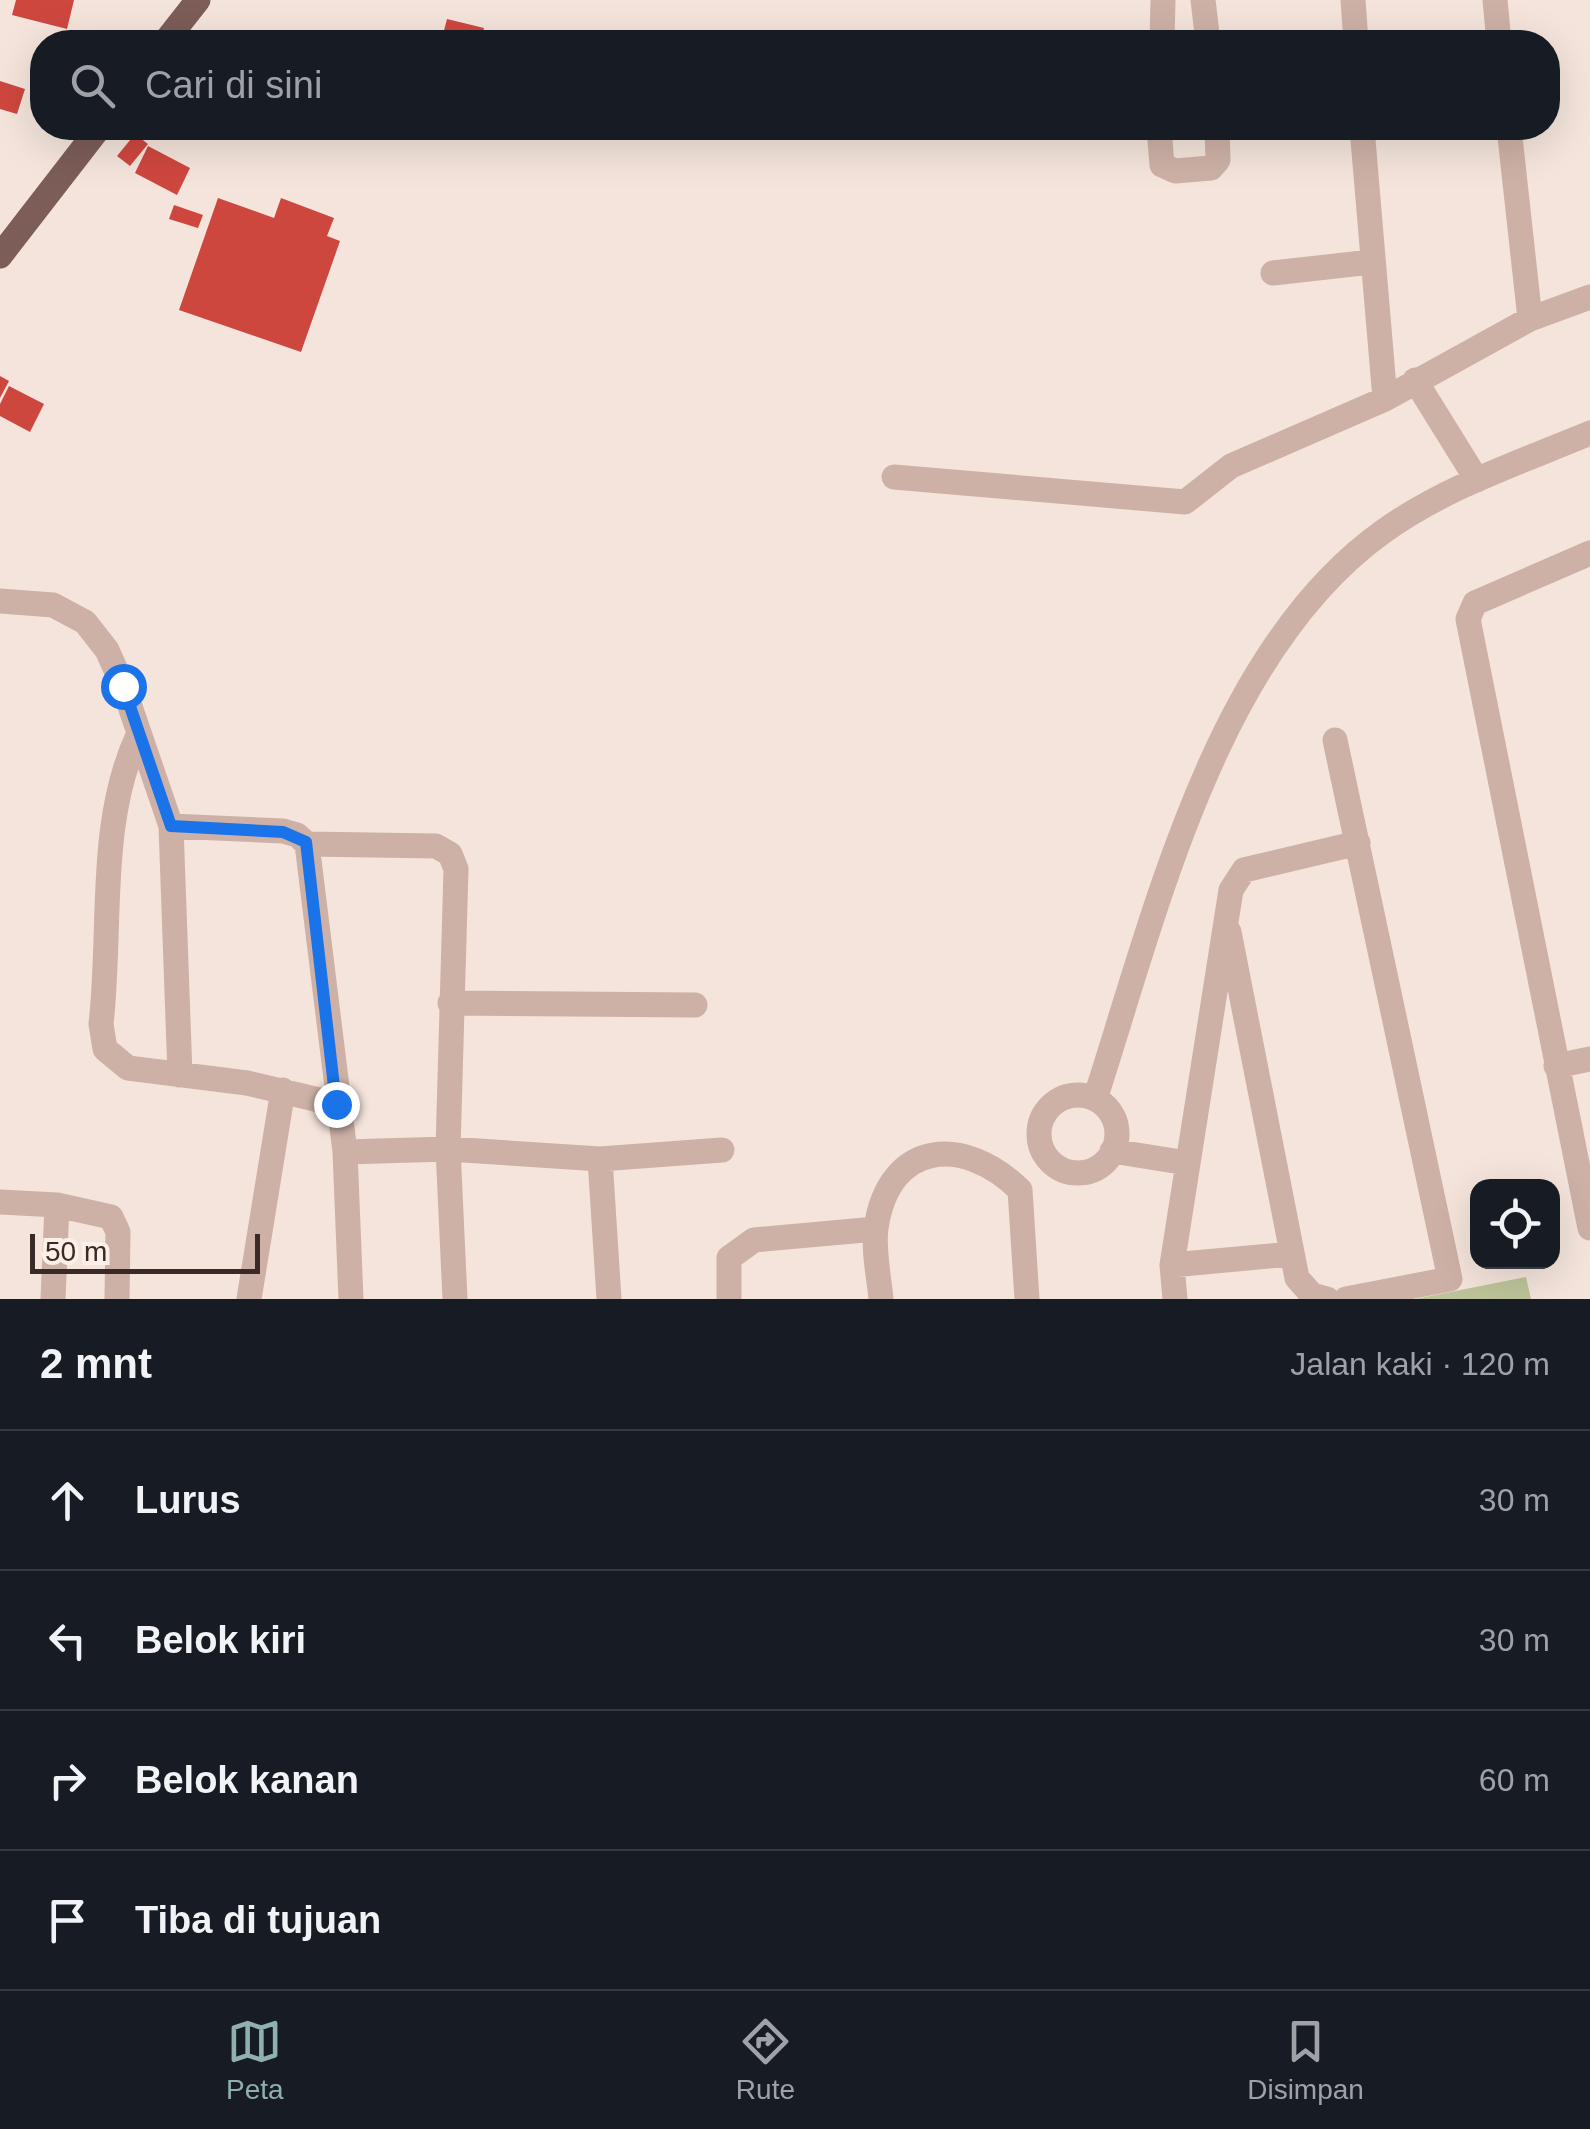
<!DOCTYPE html>
<html lang="id">
<meta charset="utf-8">
<style>
body{margin:0;font-family:Arial,sans-serif;background:#242831;color:#f1f3f6}
.controls{position:absolute;right:30px;bottom:30px;display:grid;overflow:hidden;border-radius:20px;box-shadow:0 10px 40px #0002}
.controls button{width:90px;height:90px;display:grid;place-items:center;padding:0;border:0;border-bottom:2px solid #363941;background:#171b24;color:#f1f3f6;font:50px sans-serif}
.scale{position:absolute;left:30px;bottom:25px;width:230px;box-sizing:border-box;padding-left:10px;border:5px solid #392a28;border-top:0;font-size:28px;line-height:35px;white-space:nowrap;color:#392a28;-webkit-text-stroke:8px #fbefe8;paint-order:stroke}
.stop{position:absolute;width:30px;height:30px;margin:-22px;border:8px solid #1a73e8;border-radius:50%;background:#fff}
.stop.end{background:#1a73e8;border-color:#fff;box-shadow:0 2px 10px #0008}
.list{margin:0;padding:0;list-style:none}
h2{display:flex;justify-content:space-between;align-items:center;height:130px;margin:0;padding:0 40px;font-size:42px}
h2 small{font-size:32px;font-weight:400;color:#9ea1a6}
.list li{display:grid;grid-template-columns:65px 1fr auto;gap:30px;align-items:center;box-sizing:border-box;height:140px;padding:0 40px;border-top:2px solid #363941}
.list b{display:block;font-size:38px;white-space:nowrap}
.list em{font-size:32px;font-style:normal;color:#9ea1a6}
.icon{flex:none;width:55px;height:55px;fill:none;stroke:currentColor;stroke-width:2;stroke-linecap:round;stroke-linejoin:round}
.map{position:relative;flex:none;width:1590px;height:1299px;overflow:hidden}
.search{position:absolute;background:#171b24;box-shadow:0 10px 40px #0002;left:30px;right:30px;top:30px;height:110px;display:flex;align-items:center;gap:25px;box-sizing:border-box;padding:0 35px;border-radius:40px;color:#9ea1a6;font-size:38px}
.sheet{height:690px;background:#171b24}
nav{display:flex;justify-content:space-around;align-items:center;box-sizing:border-box;height:140px;border-top:2px solid #363941;background:#171b24;font-size:28px;color:#9ea1a6}
nav a{display:grid;justify-items:center;gap:5px}
nav .on{color:#90b0ae}
.map>svg:first-child{display:block}
.green{fill:#bec49a}
.building{fill:#ce473f}
.lines{fill:none;stroke-linecap:round;stroke-linejoin:round}
.minor{stroke:#cdb1a6;stroke-width:25}
.primary{stroke:#7c5d58;stroke-width:25}
.route{stroke:#1a73e8;stroke-width:12}
</style>
<div class="map">
<svg width="1590" height="1299" viewBox="0 0 1590 1299">
<rect width="100%" height="100%" fill="#f4e4db"/>
<path class="green" d="M1526,1277L1531,1299H1415Z"/>
<path class="building" d="M16,0H74L67,29L12,15Z
M447,19L484,28L481,42H441Z
M0,81L25,89L17,114L0,109Z
M135,134L148,144L130,166L117,156Z
M148,146L190,168L177,195L135,173Z
M218,198L274,218L281,198L334,218L327,236L340,241L301,352L179,310Z
M174,205L203,215L198,228L169,219Z
M0,376L9,381L0,398Z
M9,386L44,404L30,432L0,416V404Z"/>
<g class="lines">
<path class="minor" d="M1203,0L1208,42
M1353,0L1356,42
M1495,0L1499,42
M1162,42L1163,0
M1159,128L1162,165L1175,171L1211,168L1218,160L1217,128
M1362,128L1385,399
M1509,128L1530,319
M1273,273L1371,262
M1415,380L1477,480
M894,477L1185,502L1231,466L1385,399L1530,319L1590,297
M1590,553L1475,603L1468,619L1590,1228
M0,601L53,605L85,622L107,650L123,686L171,826L180,1075
M139,733C97,822 112,927 101,1024L105,1049L128,1068L247,1083L336,1104
M1335,740L1450,1279L1346,1299
M171,826L283,831L297,835L307,844L436,846L450,854L456,869L448,1149L455,1299
M307,844L345,1152L351,1299
M1229,932L1297,1278L1312,1295L1327,1299
M450,1003L695,1005
M1556,1066L1590,1059
M1039 1134a39 39 0 1 1 78 0a39 39 0 1 1-78 0Z
M1095,1099C1156,912 1216,650 1384,531C1445,487 1521,462 1590,433
M1112,1151L1187,1163
M345,1152L448,1149L600,1159L722,1150
M600,1159L609,1299
M0,1202L57,1205L111,1217L118,1232L117,1299
M1172,1265L1291,1254
M53,1299L57,1205
M249,1299L283,1090
M729,1299V1258L754,1240L876,1229
M881,1299C879,1277 873,1250 876,1228C889,1140 964,1135 1020,1190L1027,1299
M1175,1299L1172,1265L1231,890L1244,870L1358,843"/>
<path class="primary" d="M165,42L198,0
M0,256L99,128"/>
</g>
<g class="lines">
<path class="route" d="M123,686L171,826L283,832L306,842L336,1104"/>
</g>
</svg>
<div class="controls">
<button><svg class="icon" aria-label="locate" viewBox="0 0 24 24"><circle cx="12" cy="12" r="6"/><path d="M12 2v4M12 18v4M2 12h4M18 12h4"/></svg></button>
</div>
<div class="scale">50 m</div>
<div class="stop" style="left:123px;top:686px"></div>
<div class="stop end" style="left:336px;top:1104px"></div>
<div class="search"><svg class="icon" aria-label="search" viewBox="0 0 24 24"><circle cx="10" cy="10" r="6"/><path d="M15 15l6 6"/></svg>Cari di sini</div>
</div>
<section class="sheet">
<h2>2 mnt<small>Jalan kaki · 120 m</small></h2>
<ul class="list">
<li><svg class="icon" aria-label="ahead" viewBox="0 0 24 24"><path d="M12 20V5M6 11l6-6 6 6"/></svg><div><b>Lurus</b></div><em>30 m</em></li>
<li><svg class="icon" aria-label="left" viewBox="0 0 24 24"><path d="M17 20v-9H6M10 6l-5 5 5 5"/></svg><div><b>Belok kiri</b></div><em>30 m</em></li>
<li><svg class="icon" aria-label="right" viewBox="0 0 24 24"><path d="M7 20v-9h11M14 6l5 5-5 5"/></svg><div><b>Belok kanan</b></div><em>60 m</em></li>
<li><svg class="icon" aria-label="arrive" viewBox="0 0 24 24"><path d="M6 21V4h12l-3 4 3 4H6"/></svg><div><b>Tiba di tujuan</b></div></li>
</ul>
</section>
<nav>
<a class="on"><svg class="icon" aria-label="map" viewBox="0 0 24 24"><path d="M3 6l6-2 6 2 6-2v14l-6 2-6-2-6 2zM9 4v14M15 6v14"/></svg>Peta</a>
<a><svg class="icon" aria-label="directions" viewBox="0 0 24 24"><path d="M12 3l9 9-9 9-9-9zM9 14v-3h6M13 9l2 2-2 2"/></svg>Rute</a>
<a><svg class="icon" aria-label="saved" viewBox="0 0 24 24"><path d="M7 4h10v16l-5-4-5 4z"/></svg>Disimpan</a>
</nav>
